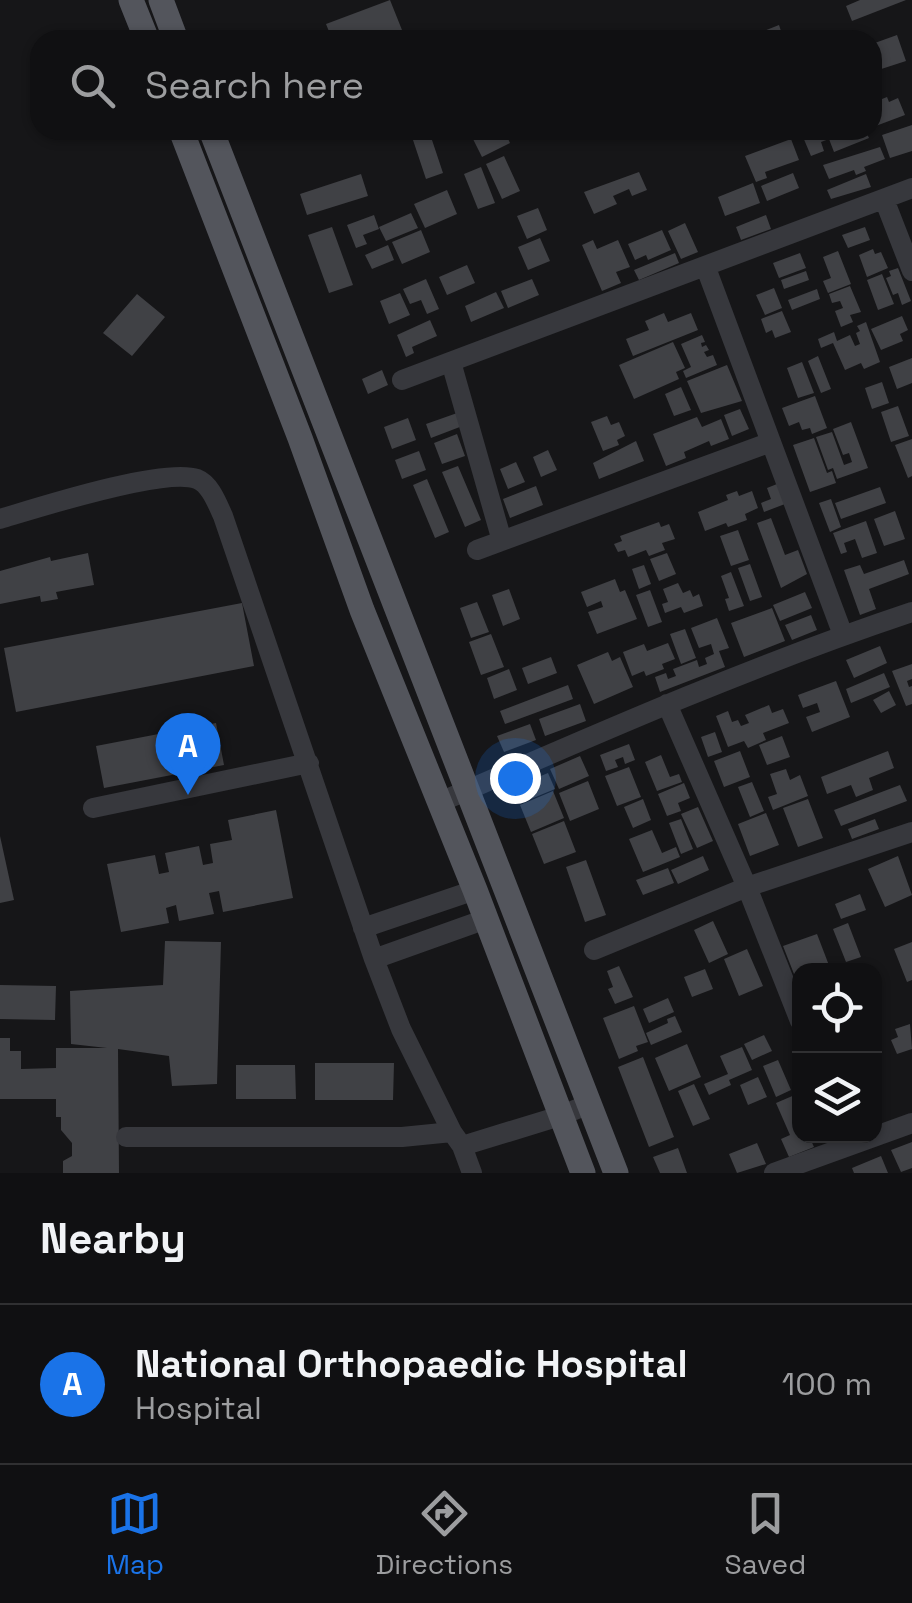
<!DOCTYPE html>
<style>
body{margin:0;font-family:"Space Grotesk",sans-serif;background:#1e1e20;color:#f1f3f6}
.controls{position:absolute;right:30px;bottom:30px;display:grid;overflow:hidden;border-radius:20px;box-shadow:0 2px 8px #0004}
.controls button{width:90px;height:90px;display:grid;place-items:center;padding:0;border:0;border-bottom:2px solid #303032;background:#101012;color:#f1f3f6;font:50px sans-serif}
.you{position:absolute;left:515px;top:778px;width:35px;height:35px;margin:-25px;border:8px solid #fff;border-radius:50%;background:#1a73e8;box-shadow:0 0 0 15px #1a73e833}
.badge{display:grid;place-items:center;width:65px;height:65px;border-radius:50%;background:#1a73e8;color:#fff;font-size:32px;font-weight:700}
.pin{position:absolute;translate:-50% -82px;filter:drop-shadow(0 2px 5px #0008)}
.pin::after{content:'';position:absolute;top:52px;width:35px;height:30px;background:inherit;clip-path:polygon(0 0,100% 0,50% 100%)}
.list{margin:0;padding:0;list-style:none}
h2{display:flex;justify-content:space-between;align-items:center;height:130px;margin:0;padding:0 40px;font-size:42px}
h2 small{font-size:32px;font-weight:400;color:#9c9d9f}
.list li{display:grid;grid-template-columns:65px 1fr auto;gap:30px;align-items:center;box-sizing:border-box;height:160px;padding:0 40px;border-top:2px solid #303032}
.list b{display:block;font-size:38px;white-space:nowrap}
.list p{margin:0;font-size:32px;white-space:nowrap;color:#9c9d9f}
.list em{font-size:32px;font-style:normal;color:#9c9d9f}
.icon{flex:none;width:55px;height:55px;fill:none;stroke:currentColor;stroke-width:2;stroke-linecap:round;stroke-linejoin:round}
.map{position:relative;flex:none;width:912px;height:1173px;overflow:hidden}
.search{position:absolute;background:#101012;box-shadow:0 2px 8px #0004;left:30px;right:30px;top:30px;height:110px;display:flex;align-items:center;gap:25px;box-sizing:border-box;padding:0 35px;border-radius:30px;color:#9c9d9f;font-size:38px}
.sheet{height:290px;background:#101012}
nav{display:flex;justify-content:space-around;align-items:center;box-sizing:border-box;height:140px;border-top:2px solid #303032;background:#101012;font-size:28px;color:#9c9d9f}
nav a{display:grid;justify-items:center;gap:5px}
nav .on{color:#1a73e8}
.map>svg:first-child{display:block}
.building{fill:#404145}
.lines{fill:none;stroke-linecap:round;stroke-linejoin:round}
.minor{stroke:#37383d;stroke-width:20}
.major{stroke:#53555c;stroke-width:25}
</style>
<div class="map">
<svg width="912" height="1173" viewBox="0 0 912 1173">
<rect width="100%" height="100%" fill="#161618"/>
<path class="building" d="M390,0L406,40H324L323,36L330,34L326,24Z
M860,0H906L852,21L846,6Z
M779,25L784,40H741Z
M897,35L906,61L872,72V44Z
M887,97L889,102L898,98L905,115L873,127L872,103Z
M912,125V151L890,158L882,135Z
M483,130H504L510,143L482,157L471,135Z
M800,130H839L841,134L849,130H865L869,138L834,152L829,139L821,142L824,151L811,156Z
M429,131L443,173L426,179L412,137Z
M791,139L799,160L765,172L767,178L756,182L745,156Z
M880,147L885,159L864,167L866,171L856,175L854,170L829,179L823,165Z
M504,156L520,191L502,199L486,164Z
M481,167L495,203L478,209L464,174Z
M639,172L647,190L632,196L629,189L613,196L617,204L594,214L584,192Z
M793,173L799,188L767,201L761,186Z
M361,174L368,196L307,215L300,194Z
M866,174L871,187L831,199L827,190Z
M753,183L760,203L725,216L718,197Z
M447,190L457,214L425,228L414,204Z
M538,208L547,230L527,239L517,216Z
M411,213L418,228L386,241L379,227Z
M374,215L379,229L363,235L367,244L356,248L347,225Z
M766,215L771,229L741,240L736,227Z
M685,223L698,252L681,259L668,231Z
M332,227L353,285L329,293L308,235Z
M865,227L870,240L848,248L842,235Z
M421,230L430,252L402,264L392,242Z
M662,230L671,250L648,260L646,255L635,260L628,244Z
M540,238L550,261L528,270L518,247Z
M593,240L597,249L618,240L630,267L616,272L621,283L602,291L582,245Z
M388,245L394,260L372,269L365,255Z
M873,249L875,254L881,252L888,268L867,277L859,255Z
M838,251L851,284L828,293L823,281L831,278L823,257Z
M675,253L679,263L639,280L634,270Z
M800,253L806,268L779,278L773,263Z
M467,265L475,283L447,295L439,277Z
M898,268L911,301L902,305L898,293L893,295L886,278L891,276L889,271Z
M806,271L809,280L784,289L781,280Z
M882,274L894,304L878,310L867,280Z
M426,279L439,309L427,314L421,300L410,304L403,289Z
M532,279L539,295L508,308L501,291Z
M850,286L861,312L850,315L853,322L841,327L835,311L843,308L840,301L832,303L829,294Z
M774,288L782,308L765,315L756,295Z
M817,289L820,299L792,310L788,300Z
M496,292L504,308L471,322L465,306Z
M400,293L410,315L389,324L380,301Z
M137,294L165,317L132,356L103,333Z
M782,311L791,332L775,338L772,330L766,333L761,319Z
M664,313L668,322L691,313L698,330L633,356L626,339L649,330L645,321Z
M902,316L908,330L900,334L903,341L881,350L871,329Z
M430,320L437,336L412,347L414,353L406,357L397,335Z
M866,322L880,362L864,369L861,363L845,370L833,343L821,348L818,339L834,332L837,341L850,335L855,346L860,344L856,333L860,331L857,326Z
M702,335L705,342L701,343L702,347L706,345L709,350L704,352L707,357L713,355L717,365L686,378L683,371L691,367L681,344Z
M673,342L685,368L676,372L679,379L634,399L619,365Z
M818,356L831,389L821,393L808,361Z
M912,358V383L897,389L889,367Z
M802,362L814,393L798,398L787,368Z
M727,365L742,401L701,413L687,381Z
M382,370L388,385L368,394L362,379Z
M882,382L889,403L872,409L865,388Z
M681,387L691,410L674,416L665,394Z
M815,396L827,428L812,434L810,428L802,430L799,422L789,426L782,408Z
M898,406L909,436L891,442L881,412Z
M740,409L749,429L732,436L724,415Z
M460,412L465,425L431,438L426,424Z
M607,416L611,425L619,422L625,436L617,440L619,445L603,451L591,422Z
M697,417L702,427L721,419L729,439L711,446L709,441L684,452L686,458L666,466L653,434Z
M408,418L416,440L392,449L384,427Z
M851,422L868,468L837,479L833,468L828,470L816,437L832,432L844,465L852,462L849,453L843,455L833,429Z
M457,434L465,456L442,464L434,443Z
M814,438L827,473L832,471L836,483L810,492L793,445Z
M912,439V476L908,478L895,445Z
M636,441L644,461L599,479L593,463Z
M548,450L557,470L541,477L533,457Z
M419,451L426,470L402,479L395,460Z
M516,462L525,482L508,489L500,469Z
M458,466L481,520L465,527L442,472Z
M427,479L449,532L435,538L413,485Z
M777,484L785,504L764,512L761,503L771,499L767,488Z
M536,486L543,505L510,518L503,499Z
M880,487L886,503L841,519L835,503Z
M737,491L739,496L752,491L758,508L745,514L747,520L728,527L726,523L705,531L698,512L728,500L726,495Z
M831,499L841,527L830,532L819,503Z
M895,511L905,539L884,546L874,519Z
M771,518L785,555L798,550L807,574L781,588L757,523Z
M866,521L877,553L862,558L855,539L844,543L847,552L841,554L833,533Z
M659,522L661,527L669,524L675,539L662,543L665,550L649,556L646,550L628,557L625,550L618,552L614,544L622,541L620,536Z
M738,530L749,560L731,566L720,536Z
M88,553L94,585L56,592L58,599L41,602L40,596L0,604V571L50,557L51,561Z
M667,553L676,574L659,581L650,559Z
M904,560L909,574L869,589L876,609L860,615L844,570L860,565L864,574Z
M750,564L762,597L750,601L738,568Z
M644,565L651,584L639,589L632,569Z
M731,572L744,606L729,611L725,599L729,598L721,576Z
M615,579L620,592L625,590L637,619L597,634L588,612L603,607L601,601L587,607L581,592Z
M678,583L683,593L690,590L693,597L699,594L703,606L684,613L681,607L665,613L662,604L668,602L663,589Z
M509,589L520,619L503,626L492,595Z
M650,590L662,622L648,627L636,595Z
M805,592L812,608L780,621L773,605Z
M477,602L489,632L471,638L460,608Z
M242,603L254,666L16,712L4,648Z
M772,608L785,641L744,657L731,623Z
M811,615L817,630L792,640L785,625Z
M717,618L729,648L719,651L725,667L660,692L655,677L666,673L668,679L676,676L673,669L697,660L699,667L707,664L705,658L714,654L711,644L699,648L691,628Z
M685,629L696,658L681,664L670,634Z
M491,634L504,667L481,675L469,642Z
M668,643L675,659L662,664L664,669L646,676L644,671L632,676L623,652L644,644L647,651Z
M880,646L887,663L854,678L846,660Z
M608,652L612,661L620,657L633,687L594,704L577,665Z
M551,657L557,673L528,684L522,668Z
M912,664V679L907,681L909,687L912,686V704L906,706L892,671Z
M509,669L517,690L494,699L487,678Z
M884,673L890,687L851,703L846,689Z
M836,681L850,717L812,732L806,717L820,712L817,703L803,708L798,695Z
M568,685L573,699L505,724L500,711Z
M889,691L896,705L881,713L873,700Z
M580,704L586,721L545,736L539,719Z
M769,705L772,713L783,709L789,723L763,733L766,740L748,748L744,741L728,747L716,716L728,711L732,722L738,720L741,726L749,723L745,715Z
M216,723L224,765L104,788L96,746Z
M530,724L536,740L504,752L497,736Z
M715,732L722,752L708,757L701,737Z
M782,736L790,757L767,765L759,745Z
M629,744L635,760L625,764L623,757L615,760L618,767L606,771L600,755Z
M740,751L750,777L724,787L714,761Z
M888,751L894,768L869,778L873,790L856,797L851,785L827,794L821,777Z
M661,755L670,777L679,774L682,782L657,791L645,762Z
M580,756L589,776L559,789L550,769Z
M629,767L641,797L617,806L605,776Z
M786,769L790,780L800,775L808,796L773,810L768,797L777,794L770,774Z
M548,773L555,789L526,801L519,785Z
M588,781L599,809L570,821L559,793Z
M752,782L764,811L750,817L738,787Z
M684,783L690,798L678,803L681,811L667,816L658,794Z
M900,785L907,801L841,826L834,810Z
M553,791L564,818L531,832L520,805Z
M643,799L651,820L633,828L624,807Z
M808,799L823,838L798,847L783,808Z
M698,807L713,841L697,848L681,814Z
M276,810L293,898L223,912L219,891L209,893L214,914L179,921L176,905L166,908L169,923L121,932L107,864L155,855L159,874L169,872L165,853L199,846L203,865L213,863L210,844L232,840L228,820Z
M766,813L779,845L750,856L738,824Z
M681,819L693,849L681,854L669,823Z
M875,819L879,829L852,839L848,829Z
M564,821L576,852L544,864L532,834Z
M652,830L662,853L676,847L680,857L643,872L629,839Z
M0,836L14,900L0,903Z
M703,856L709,870L678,884L671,870Z
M898,856L912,895L885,907L868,869Z
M586,860L606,915L585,922L566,867Z
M668,868L674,883L643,895L636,880Z
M860,894L866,910L841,919L835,904Z
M713,921L728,954L709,963L694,930Z
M848,923L861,957L846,962L833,929Z
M817,934L830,968L811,971L810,968L794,974L783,946Z
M165,941L221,942L217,1084L172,1086L169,1056L118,1049L119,1173H63V1161L72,1156V1143L61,1130V1117H56V1099H0V1038H10V1051H21V1069L56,1068V1048H107L71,1044L70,991L163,985Z
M912,942V980L907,982L894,949Z
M747,949L763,986L739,996L724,959Z
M619,966L633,997L615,1004L608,989L613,987L607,971Z
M705,969L713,989L692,997L684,977Z
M0,985L56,986L55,1020L0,1019Z
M668,998L674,1012L649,1023L643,1009Z
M634,1006L648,1042L636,1046L638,1051L619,1059L603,1018Z
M675,1016L682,1032L651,1045L646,1033L668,1023L667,1019Z
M910,1024L912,1049L897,1054L891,1040L898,1037L895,1029Z
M764,1035L772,1051L752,1060L744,1044Z
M687,1044L701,1077L669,1091L655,1058Z
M742,1047L752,1070L729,1080L731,1085L709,1095L704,1084L728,1074L720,1056Z
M643,1057L674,1137L649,1147L618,1067Z
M778,1060L791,1090L776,1097L763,1066Z
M315,1063H394L393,1100H315Z
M236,1065H295L296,1099H236Z
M758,1077L767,1097L748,1105L740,1085Z
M694,1084L710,1119L693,1126L678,1091Z
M797,1094L800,1136H809L814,1147L789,1157L781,1139L790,1135L776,1103Z
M912,1142V1168L901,1172L891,1150Z
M757,1143L766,1164L737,1173L729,1154Z
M678,1148L687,1173H660L653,1157Z
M881,1156L888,1173H854L852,1168Z"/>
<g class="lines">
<path class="minor" d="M884,199L912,271
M706,268L843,635
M451,362L502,541
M402,380L912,188
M0,519C37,508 164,467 197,479C210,484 217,503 223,516L374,959L401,1029L452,1132L462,1146L472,1173
M477,550L771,442
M667,704L747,887L800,1021
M438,803C594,735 750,666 912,612
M93,808L309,763
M363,928L475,890
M594,950L747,887L912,832
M374,959L486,919
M126,1137H402L452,1132
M462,1146L560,1116L589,1104
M774,1173L912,1123"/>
<path class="major" d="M131,0L147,40
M161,0L176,40
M181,130L300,438L362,610L475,890L583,1173
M211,130L616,1173"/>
</g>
</svg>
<div class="controls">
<button><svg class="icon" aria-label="locate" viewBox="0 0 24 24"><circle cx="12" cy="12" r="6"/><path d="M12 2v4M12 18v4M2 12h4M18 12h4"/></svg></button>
<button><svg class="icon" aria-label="layers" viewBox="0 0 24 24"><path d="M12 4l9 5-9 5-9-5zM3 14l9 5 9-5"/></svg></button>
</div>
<div class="you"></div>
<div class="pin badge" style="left:188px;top:795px">A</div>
<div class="search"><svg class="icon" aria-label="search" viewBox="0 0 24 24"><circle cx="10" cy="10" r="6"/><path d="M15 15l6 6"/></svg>Search here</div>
</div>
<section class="sheet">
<h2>Nearby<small></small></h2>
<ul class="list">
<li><span class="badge">A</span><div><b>National Orthopaedic Hospital</b><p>Hospital</p></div><em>100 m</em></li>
</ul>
</section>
<nav>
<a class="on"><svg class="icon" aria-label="map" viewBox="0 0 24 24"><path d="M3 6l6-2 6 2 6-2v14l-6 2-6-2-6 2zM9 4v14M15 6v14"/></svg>Map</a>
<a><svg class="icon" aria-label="directions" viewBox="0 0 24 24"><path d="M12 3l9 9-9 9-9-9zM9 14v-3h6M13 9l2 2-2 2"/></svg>Directions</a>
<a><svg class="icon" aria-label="saved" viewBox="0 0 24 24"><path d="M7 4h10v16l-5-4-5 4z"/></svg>Saved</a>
</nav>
